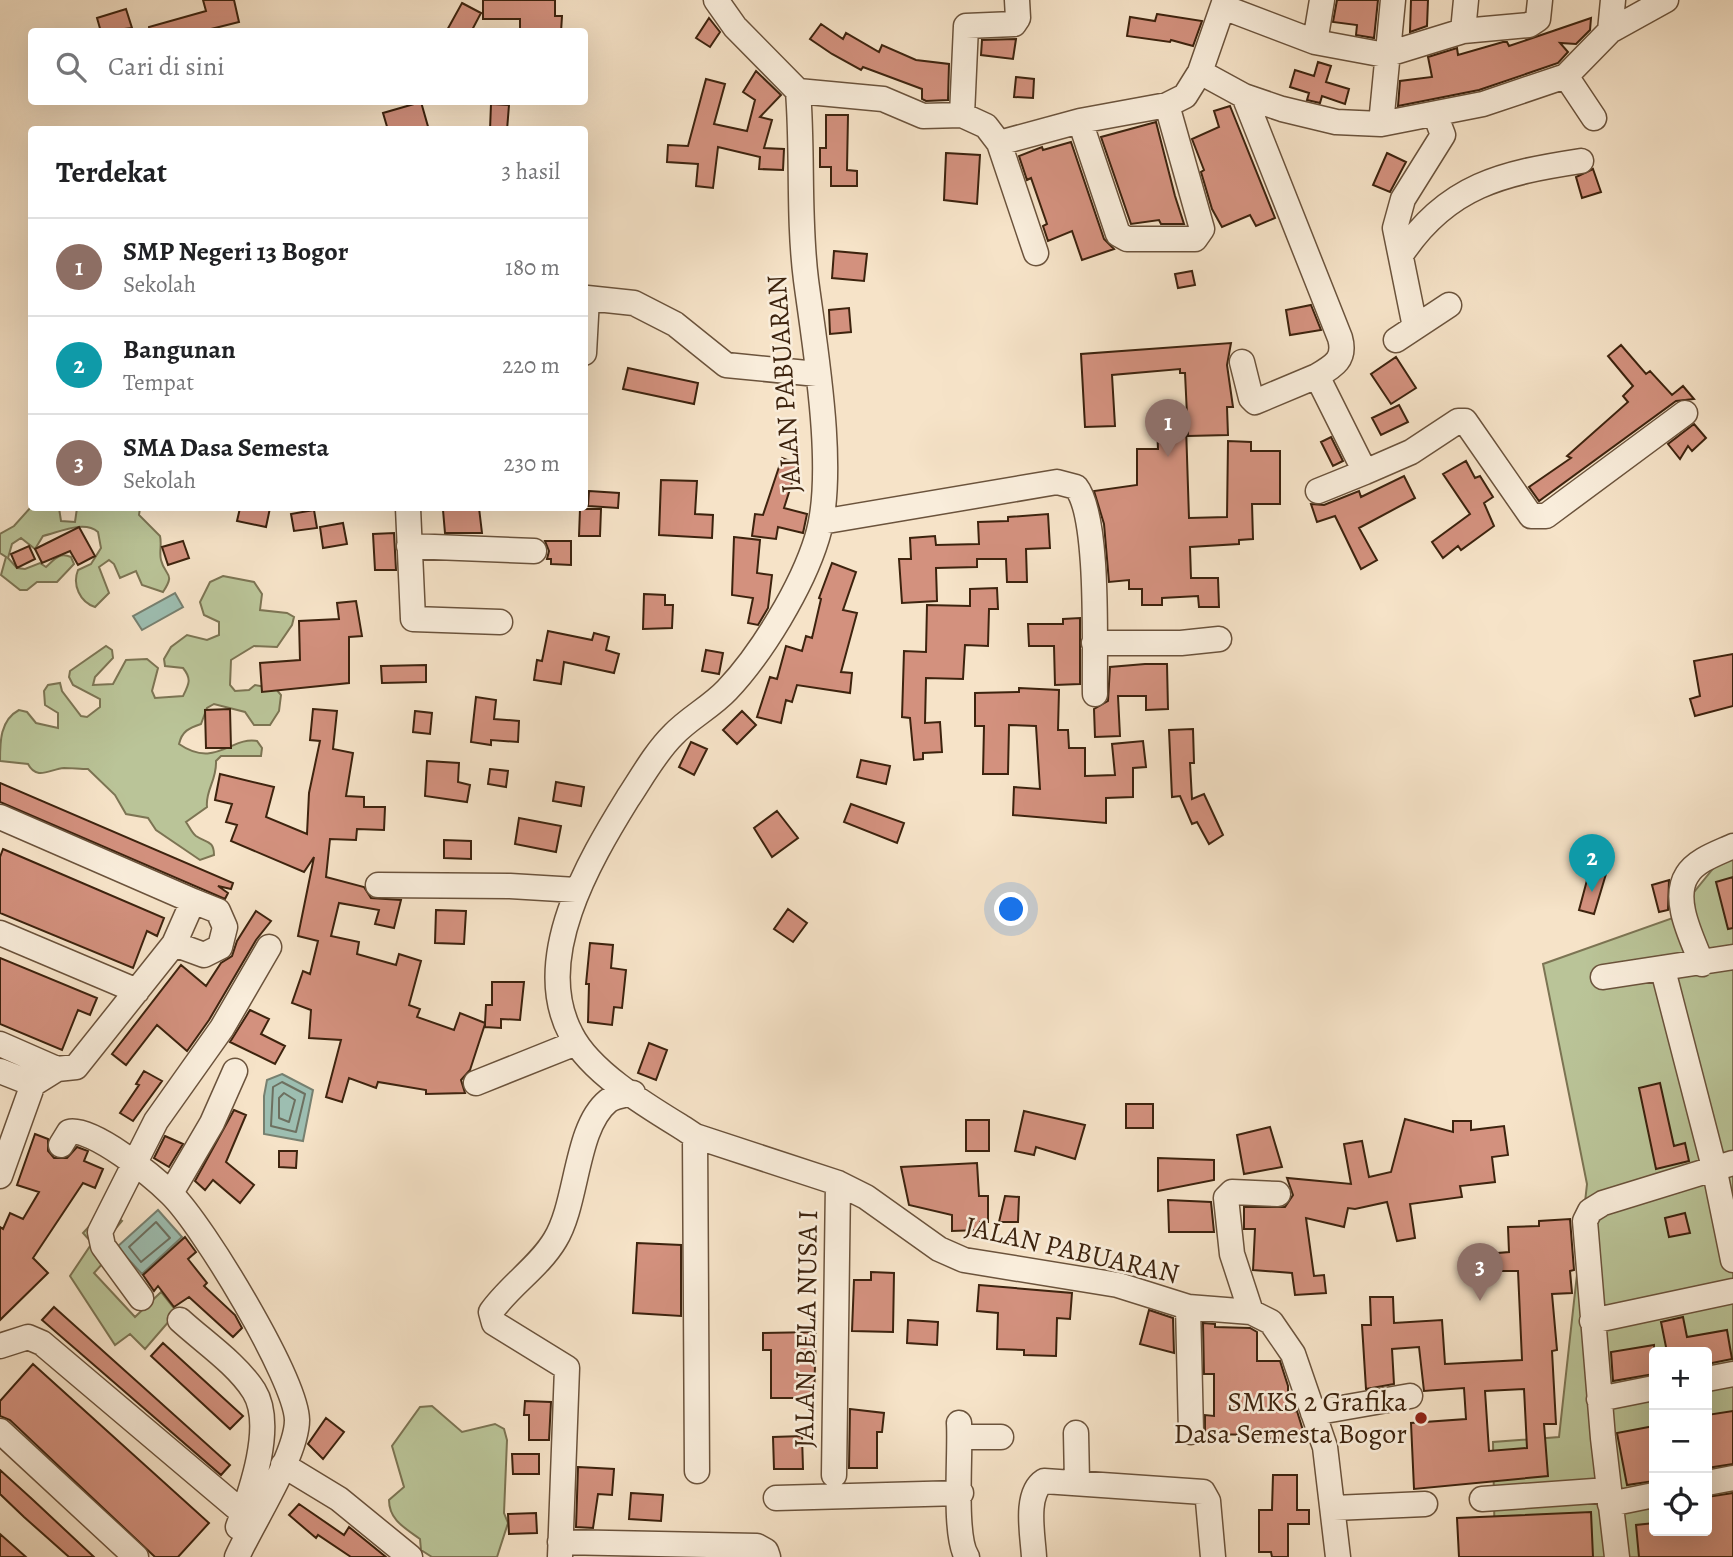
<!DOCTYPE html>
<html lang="id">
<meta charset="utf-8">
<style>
body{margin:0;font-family:Alegreya,serif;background:#f2f2f2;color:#202124}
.controls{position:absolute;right:21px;bottom:21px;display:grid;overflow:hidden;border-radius:7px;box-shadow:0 7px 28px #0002}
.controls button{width:63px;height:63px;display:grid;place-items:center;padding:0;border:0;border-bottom:2px solid #e0e0e0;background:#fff;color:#202124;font:35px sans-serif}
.you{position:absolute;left:1012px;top:910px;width:24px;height:24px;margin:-18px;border:5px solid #fff;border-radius:50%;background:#1a73e8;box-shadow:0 0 0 10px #1a73e833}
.badge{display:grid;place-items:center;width:46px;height:46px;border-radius:50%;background:#ea580c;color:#fff;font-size:23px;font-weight:700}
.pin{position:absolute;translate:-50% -58px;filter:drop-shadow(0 2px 4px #0008)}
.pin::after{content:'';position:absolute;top:37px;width:24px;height:21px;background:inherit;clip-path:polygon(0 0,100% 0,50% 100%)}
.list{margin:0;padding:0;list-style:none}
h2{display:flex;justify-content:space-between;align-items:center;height:91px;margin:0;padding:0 28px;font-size:30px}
h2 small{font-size:23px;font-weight:400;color:#757577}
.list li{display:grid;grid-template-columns:46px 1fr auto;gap:21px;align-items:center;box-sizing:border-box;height:98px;padding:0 28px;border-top:2px solid #e0e0e0}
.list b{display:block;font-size:26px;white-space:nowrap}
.list p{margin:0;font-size:23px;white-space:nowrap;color:#757577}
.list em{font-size:23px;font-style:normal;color:#757577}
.icon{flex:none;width:38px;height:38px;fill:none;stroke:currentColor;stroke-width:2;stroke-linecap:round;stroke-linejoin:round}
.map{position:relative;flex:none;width:1733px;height:1557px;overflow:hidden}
.search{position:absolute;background:#fff;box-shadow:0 7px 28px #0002;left:28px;top:28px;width:560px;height:77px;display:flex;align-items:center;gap:18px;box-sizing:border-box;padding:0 24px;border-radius:7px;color:#757577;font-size:26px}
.panel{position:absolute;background:#fff;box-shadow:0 7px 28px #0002;left:28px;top:126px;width:560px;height:385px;border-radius:7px}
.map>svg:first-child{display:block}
.green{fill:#bac498;stroke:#7c7453;stroke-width:2;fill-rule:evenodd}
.water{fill:#9dbeb1;stroke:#778070;stroke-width:2}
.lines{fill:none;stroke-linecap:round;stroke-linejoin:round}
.shore{stroke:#6d7060;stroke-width:2}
.building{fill:#d3917e;stroke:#3d230e;stroke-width:2;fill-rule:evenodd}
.minor-casing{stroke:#6b533c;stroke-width:27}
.minor{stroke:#f9eddb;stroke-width:24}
.poi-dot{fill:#8f2418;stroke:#f9eddb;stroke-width:2.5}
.labels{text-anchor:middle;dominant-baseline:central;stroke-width:5;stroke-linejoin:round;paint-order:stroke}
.street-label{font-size:28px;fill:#3d230e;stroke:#f9eddb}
.poi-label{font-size:28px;fill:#3d230e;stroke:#f9eddb;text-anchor:end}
</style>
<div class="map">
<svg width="1733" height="1557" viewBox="0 0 1733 1557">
<rect width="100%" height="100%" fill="#f6e3c8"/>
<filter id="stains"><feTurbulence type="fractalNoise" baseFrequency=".00286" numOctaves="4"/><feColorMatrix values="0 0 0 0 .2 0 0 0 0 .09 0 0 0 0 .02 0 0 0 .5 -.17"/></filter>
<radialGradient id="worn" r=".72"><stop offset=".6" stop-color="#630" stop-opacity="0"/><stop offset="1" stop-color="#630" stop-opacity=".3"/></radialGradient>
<path class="green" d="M31,507L59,508L61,521L75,522L77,508H140L139,515L160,536C162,544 159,553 161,560C165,577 176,572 163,592L142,585L136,571L120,578L114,564L109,560L99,567L109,593L95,607C80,602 72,585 78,570L91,564L101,548L98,532C84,520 60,532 43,536L35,549L21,538L12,544L8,558L17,568L25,569L40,563L46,567C55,559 59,552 71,557L74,564L57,582H37L27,590H20L1,575L6,557L0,553V534L14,526Z
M223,576L254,582L262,594L260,610L287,613L294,617L292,625L277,647L254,646L231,660L230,685L235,691L249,690L255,685L276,689L281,695L279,711L270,725H254L245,712L214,704L207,708L201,724C189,728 182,731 179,744C215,769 232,736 257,741L262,748L261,756H221L216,761C217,780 205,791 207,807L186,822C189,826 192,833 196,836C206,843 214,840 214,855L200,860L156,830L148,818L126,814L115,795L88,769C80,769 72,768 64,768C50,769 37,781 28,764L0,761C0,742 0,720 19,710L27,712L36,723L58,728V713L45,705L44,691L48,685L60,683L62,691L81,716L87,717L100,707V699L73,685L69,677L70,671L106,646L112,650L113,658L95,677L93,685L113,684L126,660L147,659L158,668L152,691L155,698L183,696C189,684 192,679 183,668L165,666L164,659L171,647L187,635L207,640L219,635V622L204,615L200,602L210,582Z
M1733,844V1557H1495L1493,1442L1559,1437L1587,1184L1543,964L1673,918ZM1654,1352H1707V1531H1654Z
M105,1209L122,1221L95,1253L104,1262L94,1273L135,1317L161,1292L177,1312L145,1349L130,1334L115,1345L70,1276L92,1243L83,1233Z
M432,1406L462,1432L495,1424L504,1429L507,1440L504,1513L508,1523L497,1557H432L421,1550L420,1539C405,1528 389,1520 389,1500L404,1487L392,1446L420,1407Z"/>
<path class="water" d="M175,593L183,607L142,630L133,616Z
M282,1074L313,1090L303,1141L264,1134V1096L267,1080Z
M158,1210L182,1237L142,1274L117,1247Z"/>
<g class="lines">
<path class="shore" d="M282,1082L305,1094L296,1132L271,1126L273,1087Z
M284,1093L295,1100L289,1122L279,1118V1098Z
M156,1222L170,1238L141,1262L129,1247Z"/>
</g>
<path class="building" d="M203,0H234L239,22L199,32H149V27L206,11Z
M483,0H555V16H562L561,32H520V19H483Z
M1337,0H1378L1374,38L1356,35L1357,25L1333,22Z
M1411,0H1428L1427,26L1410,32Z
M462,3L481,13L471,32H446Z
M126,9L132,28L101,32L97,18Z
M1157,14L1202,21L1193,46L1171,40L1170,42L1127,36L1130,17L1155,21Z
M709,18L720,32L710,47L696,38Z
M1591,18L1590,30L1576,44L1560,43L1568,52L1558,63L1479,90L1398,106L1400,81L1432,77L1428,57L1457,48L1458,55L1503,42H1507L1509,46Z
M821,24L843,39L846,33L879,52L882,45L916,60L949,64L948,100L926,101L922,99V89L863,67L861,70L832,54L810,39Z
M1016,39L1013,59L981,55L982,40Z
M1318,62L1331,66L1326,82L1349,89L1345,104L1322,96L1320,103L1307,100L1309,93L1290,87L1295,70L1314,76Z
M756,71L781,95L760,117L772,120L764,148L784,149L783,170L759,169L760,157L718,147L713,188L696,186L698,164L667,162L668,145L688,146L706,79L725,84L714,124L747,131L755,100L743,92Z
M1016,77L1034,79L1033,98L1014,97Z
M421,102L429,130H388L383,113Z
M491,104L509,105L507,130H490Z
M1230,106L1275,218L1256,226L1250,215L1222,227L1212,209L1201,172L1204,170L1192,139L1219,127L1214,111Z
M826,115H848L847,170L857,171V186H831V167H820V148H826Z
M1156,122L1175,196L1184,224H1161L1159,220L1131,224L1101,137Z
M1071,142L1104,239L1114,249L1082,260L1072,231L1048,241L1043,226L1047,224L1031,178L1027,180L1019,156L1042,147L1043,150Z
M946,153L980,155L977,204L944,200Z
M1387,153L1406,162L1390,192L1373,185Z
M1593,169L1601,192L1582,198L1576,177Z
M834,251L867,254L864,281L832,278Z
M1192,271L1195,285L1178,288L1175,274Z
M1311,305L1321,330L1290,335L1286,310Z
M849,308L851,332L830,334L829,310Z
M1231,343L1227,365L1233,407H1227L1228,435L1188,436L1185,373H1180V369L1112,375L1115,426L1085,427L1081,354Z
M1621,345L1646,374L1650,371L1672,395L1683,386L1694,399L1676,401L1539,501L1529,487L1571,458L1567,456L1628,402L1623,396L1633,386L1608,356Z
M1396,357L1416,388L1391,404L1371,374Z
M628,368L698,383L694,404L623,389Z
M1399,405L1408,422L1381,435L1372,418Z
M1694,424L1706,438L1692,451L1688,446L1680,459L1668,444Z
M1186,426L1189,518L1227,517L1228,441L1251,442V451H1280V504H1252L1253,539L1239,540V544L1190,547L1191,578H1218L1219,607H1199L1198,596L1162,598V605H1142V589H1129V580L1109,582L1104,524L1094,491L1137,485V449H1158L1157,427Z
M1331,437L1343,461L1333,466L1321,442Z
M782,458L798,464L784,508L807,514L803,533L778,527L776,539L752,536L755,514L763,515Z
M1466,461L1475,478L1480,476L1493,497L1484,503L1494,526L1461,550L1458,546L1443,558L1432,542L1470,514L1443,474Z
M1404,476L1415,498L1359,528L1377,560L1361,569L1335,516L1317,522L1311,504L1324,505L1359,491L1361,497Z
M661,480L697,481L695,514L713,515L712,538L659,535Z
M589,491L619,493L618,508L588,506Z
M240,508H270L266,527L237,521Z
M479,508L482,533H445L443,510Z
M580,509H601L600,536H579Z
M314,510L317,528L294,531L291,514Z
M1048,514L1050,548L1026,549L1027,582H1007L1006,559H977V567L936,568L937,601L902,603L899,559H911L910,538L935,536L936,545L979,544L978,522L1008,521V517Z
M343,523L347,544L323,548L320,527Z
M79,527L95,556L78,565L70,551L42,563L35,549Z
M394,533L396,570H375L373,534Z
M734,537L760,540L757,573L772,575L768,608L758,625L748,623L753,598L732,595Z
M183,541L189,558L168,565L162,547Z
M545,541H571V565L551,564V559H547L549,551Z
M29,546L35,559L17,568L11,554Z
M832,563L856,572L843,610L857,613L841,672L852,673L850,693L797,685L792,702L786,700L781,723L757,717L770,677L777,679L786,646L802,651L806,636L812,638L821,599L819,598Z
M997,588L998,609H989L988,646L965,645L963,679L926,678L925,723L940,722L942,752L923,753V759L914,760L910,718L902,717L904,651L926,652L927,605L970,606V589Z
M644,594L665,595V605H673L672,628L643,629Z
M356,601L362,636L349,637V683L262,692L260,663L300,660L299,621L339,619L337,603Z
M1080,618V684L1055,685L1054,646H1029L1028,624H1063V619Z
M548,631L592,640L594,633L609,637L606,650L619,654L614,673L564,662L561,684L534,680L537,660L542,661Z
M706,650L723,653L719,674L702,671Z
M1733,654V706L1695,716L1690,699L1700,696L1694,661Z
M1145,664H1167L1168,709L1146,710V696H1118L1120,736L1095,737L1094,709L1108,701L1110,667Z
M426,665V682L382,683L381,666Z
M1019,688L1059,690L1058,730H1068L1069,748H1085V776L1115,775L1112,744L1143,741L1146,767L1133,768V797L1106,798V823L1013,815L1014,787L1040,789L1036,726L1009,725L1008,774H983L984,726H975V693L1019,692Z
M476,697L496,700L494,719L519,721L518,742L491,740V745L471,742Z
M230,709L231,748H206L205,710Z
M313,709L337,711L333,749L353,753L346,796L364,797V807H385L384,830L357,829L356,840L330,839L326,877L364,887L371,898L401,900L394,928L375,924L379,910L339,903L331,936L359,942L357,954L396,965L399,954L421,961L409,1005L420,1009L417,1017L454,1030L460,1013L485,1023L486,1005H492V982H524L520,1020L501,1019V1028L485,1027V1024L470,1070L461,1080L465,1093L426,1094V1090L378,1082L376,1088L349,1078L342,1102L326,1097L341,1040L309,1038L311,1010L292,1003L303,971L310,974L318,941L298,936L314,857L304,872L231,841L237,825L226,822L232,804L215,800L220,774L274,787L266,817L307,834L309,793L320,741L310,740Z
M415,711L432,713L430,734L413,732Z
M742,711L756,725L737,744L723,730Z
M1193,729L1194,763H1190L1192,799L1204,794L1223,835L1209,844L1197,822L1192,824L1180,796L1172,797L1169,730Z
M691,742L707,749L694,775L679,767Z
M861,760L890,766L886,784L857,777Z
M427,761L459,763L458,782L470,785L467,802L425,796Z
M490,769L508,771L506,787L488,784Z
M556,782L584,787L581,806L553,801Z
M0,783L233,883L231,889L218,886L228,893L225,899L0,802Z
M851,804L904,823L897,843L844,822Z
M777,811L798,838L772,857L754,828Z
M519,818L561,826L556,852L515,844Z
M444,840L471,841V859L444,858Z
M3,849L164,918L157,936L147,931L133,968L0,913V857Z
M1590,869L1606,874L1594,914L1579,910Z
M1733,877V928L1728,929L1716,882Z
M1669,880L1668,910L1659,912L1652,885Z
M788,909L807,923L793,942L774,929Z
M436,910L466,911L464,944L435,943Z
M256,911L271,921L256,940L209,1020L187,1051L157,1025L126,1065L112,1054L181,965L206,986L221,963L232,956L237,941Z
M590,943L613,945L611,968L626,970L622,1008L614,1007L612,1025L588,1022L589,984H586Z
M0,958L97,998L90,1015L78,1010L62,1050L0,1024Z
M250,1010L269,1019L261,1034L285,1046L275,1064L230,1042Z
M649,1043L667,1050L656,1080L638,1073Z
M144,1071L162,1081L133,1121L120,1113L139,1085L136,1084Z
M1660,1083L1674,1146L1685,1143L1689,1161L1656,1169L1639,1088Z
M1126,1104H1153V1128H1126Z
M234,1110L246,1115L226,1162L254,1185L240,1203L213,1180L205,1190L195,1181Z
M1024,1111L1085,1125L1075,1159L1036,1147L1034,1155L1015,1151Z
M1405,1119L1453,1132V1121H1471V1130L1504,1126L1508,1155L1492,1157L1495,1182L1460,1186L1462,1197L1410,1204L1415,1238L1397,1241L1387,1202L1355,1209L1348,1208L1344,1227L1306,1218L1314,1276L1324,1275L1326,1293L1295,1295L1292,1273L1253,1270L1255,1229H1244V1207H1285L1293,1195L1287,1178L1351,1184L1344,1144L1362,1141L1369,1177L1391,1172Z
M966,1120H989V1151H966Z
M1270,1127L1282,1167L1244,1174L1237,1135Z
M35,1134L48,1139V1151L54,1158H67L77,1147L88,1151L84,1161L103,1169L95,1188L83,1183L33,1258L48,1273L0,1320V1227L3,1229L10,1213L23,1219L39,1192L17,1185Z
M165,1136L183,1144L169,1167L154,1158Z
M279,1151H297L296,1168L279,1167Z
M1158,1158L1214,1160V1180L1158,1191Z
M977,1163L979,1196H988V1222H980L979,1230L952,1231V1215L909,1205L901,1167Z
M1005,1196L1019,1197L1018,1222H999Z
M1168,1200L1211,1202L1214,1232H1169Z
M1685,1213L1690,1233L1669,1237L1665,1218Z
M1570,1219L1574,1270L1570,1271L1572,1293L1552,1294L1557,1350L1552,1351L1556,1424H1544L1548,1476L1414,1489L1411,1423L1466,1419L1464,1388L1424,1391L1419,1347L1392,1349L1394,1384L1366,1389L1362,1325H1371L1370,1297H1393L1394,1323L1442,1320L1445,1364L1522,1360L1518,1271H1499L1498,1253L1509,1252L1508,1227L1539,1226V1221ZM1524,1389L1527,1448L1489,1451L1485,1391Z
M185,1237L196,1252L188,1259L207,1283L204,1286L235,1315L242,1328L233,1337L189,1297L174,1307L158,1286L154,1291L143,1275Z
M637,1243L681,1245V1316L633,1313Z
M871,1272L894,1273L893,1332L852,1331L854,1280H871Z
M979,1285L1072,1293L1070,1319L1057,1318L1056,1356L1024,1355V1350L997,1349L998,1313L977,1311Z
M54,1307L230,1465L221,1475L42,1320Z
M1149,1310L1173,1318L1174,1353L1140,1344Z
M1683,1317L1687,1337L1727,1330L1732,1359L1707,1364V1352H1667L1661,1322Z
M908,1320L938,1322L937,1345L907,1343Z
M1203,1323L1215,1324V1327L1250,1328L1257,1332V1361H1280L1288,1386V1412L1297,1411L1305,1437L1258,1439V1435L1205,1434V1415L1214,1416V1374H1204Z
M816,1332L814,1398H771V1350H763V1333Z
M163,1343L243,1416L230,1429L151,1356Z
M1654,1345V1374L1613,1381L1611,1352Z
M33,1364L209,1523L178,1557H155L10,1420L0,1416V1401Z
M525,1401L551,1402L549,1440H529V1415H524Z
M850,1409L884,1413L882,1432H877V1468H849Z
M1733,1411V1464L1707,1468V1415Z
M326,1418L344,1432L323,1459L308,1444Z
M1654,1426V1481L1627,1485L1617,1433Z
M802,1436L803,1469H774L773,1437Z
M512,1454H539V1474H513Z
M578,1467L614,1469L612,1495L598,1494L593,1528L576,1527Z
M0,1470L32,1499L94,1557H69L24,1517L0,1494Z
M1273,1475H1297V1510H1309V1524H1288V1557H1272L1271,1552H1259V1510H1272Z
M631,1493L663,1495L661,1521L629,1519Z
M1733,1493V1557H1639L1636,1525L1654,1523V1531H1707V1497Z
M299,1504L344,1535L349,1527L386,1557H351L318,1535L316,1538L289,1515Z
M1591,1512L1593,1557H1459L1457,1518Z
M536,1513L537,1533L509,1534L508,1514Z
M0,1534L26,1557H0Z"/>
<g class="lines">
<defs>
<path id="minor" d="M716,0L735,27L798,91L883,99L923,116L962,115L986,126L999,143L1080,121L1167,105L1185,96L1200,72L1225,0
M1613,0L1610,31L1666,0
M1223,7L1315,42L1385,55L1463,31L1529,25L1538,19L1540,0
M1463,31L1466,0
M1315,42L1322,0
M1200,72L1244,96L1282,109L1336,122L1381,124L1483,104L1566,76L1610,31
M1566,76L1594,118
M798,91C803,153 798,217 806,280C815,348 837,474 817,538C802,587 762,653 727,690C711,707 689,718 673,735C655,753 642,777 628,798C589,861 531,959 571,1034C590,1072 647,1106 683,1128L695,1136L838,1183L866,1197L939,1249L964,1260L1118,1285L1188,1307L1251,1312L1271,1322L1293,1354L1325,1447L1338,1557
M1244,96L1340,338C1346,359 1334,366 1317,376L1365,472L1411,452L1458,421H1465L1531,516H1546L1685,413
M962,115L966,26L1014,24L1018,18L1017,0
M1080,121L1118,234L1127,239H1195L1202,229L1167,105
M1381,124L1393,0
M999,143L1036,253
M1401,255C1447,185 1503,173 1581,161
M1415,327L1395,228L1403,199L1443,135L1435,114
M1396,340L1449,305
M584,353L587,298L634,303L675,324L726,365L817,374
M1242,362L1251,398L1255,402L1317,376
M1318,491L1365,472
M408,508L413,619L500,622
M821,522L1057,482L1076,487C1100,517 1094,651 1095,694
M409,546L534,551
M1094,643H1181L1219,639
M0,817L193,901
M378,885L510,886L576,890
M0,933L137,991
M1702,964C1693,940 1671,900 1687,875C1696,860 1718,853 1733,846
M1663,970L1714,1167L1733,1260
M1603,977L1733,957
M0,1044L57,1069
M0,1071L33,1084
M476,1083L576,1043
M695,1136L697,1471
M61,1145L69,1132C91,1126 154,1177 171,1194C203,1225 296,1379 297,1420C297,1455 252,1523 237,1557
M0,1176L33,1084L57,1069L76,1067L174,944L193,901L218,911L225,927L220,947L204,955L174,944
M171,1193L212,1123L235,1071
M141,1298L103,1246L100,1232L156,1121L222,1028L269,947
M1188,1307L1191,1432
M1251,1312L1232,1254L1226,1198L1232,1192L1278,1194
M180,1320C204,1342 237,1364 254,1391C275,1425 251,1492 238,1527
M1592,1321L1733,1291
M0,1346L28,1337L42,1343L243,1513
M1707,1379L1733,1374
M1599,1399L1654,1388
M1313,1413L1410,1396
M959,1423C961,1452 953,1536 967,1557
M0,1431L136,1557
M1076,1433L1077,1482
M960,1437H1001
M283,1465L339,1499L410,1557
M834,1475L838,1183
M1707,1483L1733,1478
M776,1498L961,1493
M1482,1499L1608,1490
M1610,1504L1654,1495
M1334,1508L1425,1504
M560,1542L757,1546L766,1551L768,1557
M560,1557L567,1368L494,1323L491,1312C509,1286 539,1267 555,1240C578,1203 575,1128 608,1101C615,1096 625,1095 633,1093
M1034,1557C1033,1536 1024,1494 1044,1481L1203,1492L1208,1501L1213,1557
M1617,1557L1603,1438L1585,1221L1590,1211L1603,1203L1733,1163"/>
</defs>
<use href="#minor" class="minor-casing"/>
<use href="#minor" class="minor"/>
</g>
<circle class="poi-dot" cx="1421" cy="1418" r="7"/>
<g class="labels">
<g class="street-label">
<text transform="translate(784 384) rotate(-94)">JALAN PABUARAN</text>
<text transform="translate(1072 1250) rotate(13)">JALAN PABUARAN</text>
<text transform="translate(806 1329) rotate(-89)">JALAN BELA NUSA I</text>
</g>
<g class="poi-label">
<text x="1407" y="1402">SMKS 2 Grafika<tspan x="1407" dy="32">Dasa Semesta Bogor</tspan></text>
</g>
</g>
<rect width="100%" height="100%" filter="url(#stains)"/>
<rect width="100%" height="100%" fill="url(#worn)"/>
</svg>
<div class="controls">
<button>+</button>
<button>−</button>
<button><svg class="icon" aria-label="locate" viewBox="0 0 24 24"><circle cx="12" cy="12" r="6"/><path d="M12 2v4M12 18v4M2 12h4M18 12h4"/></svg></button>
</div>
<div class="you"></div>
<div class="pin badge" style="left:1168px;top:457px;background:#8d6e63">1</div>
<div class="pin badge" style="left:1592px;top:892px;background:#0f9aa8">2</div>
<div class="pin badge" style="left:1480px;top:1301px;background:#8d6e63">3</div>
<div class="search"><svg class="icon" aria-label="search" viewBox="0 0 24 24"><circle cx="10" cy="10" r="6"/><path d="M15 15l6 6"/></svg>Cari di sini</div>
<section class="panel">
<h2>Terdekat<small>3 hasil</small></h2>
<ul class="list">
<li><span class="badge" style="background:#8d6e63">1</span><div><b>SMP Negeri 13 Bogor</b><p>Sekolah</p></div><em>180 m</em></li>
<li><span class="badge" style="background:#0f9aa8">2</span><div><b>Bangunan</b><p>Tempat</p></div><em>220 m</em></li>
<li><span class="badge" style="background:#8d6e63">3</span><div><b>SMA Dasa Semesta</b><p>Sekolah</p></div><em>230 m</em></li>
</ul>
</section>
</div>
